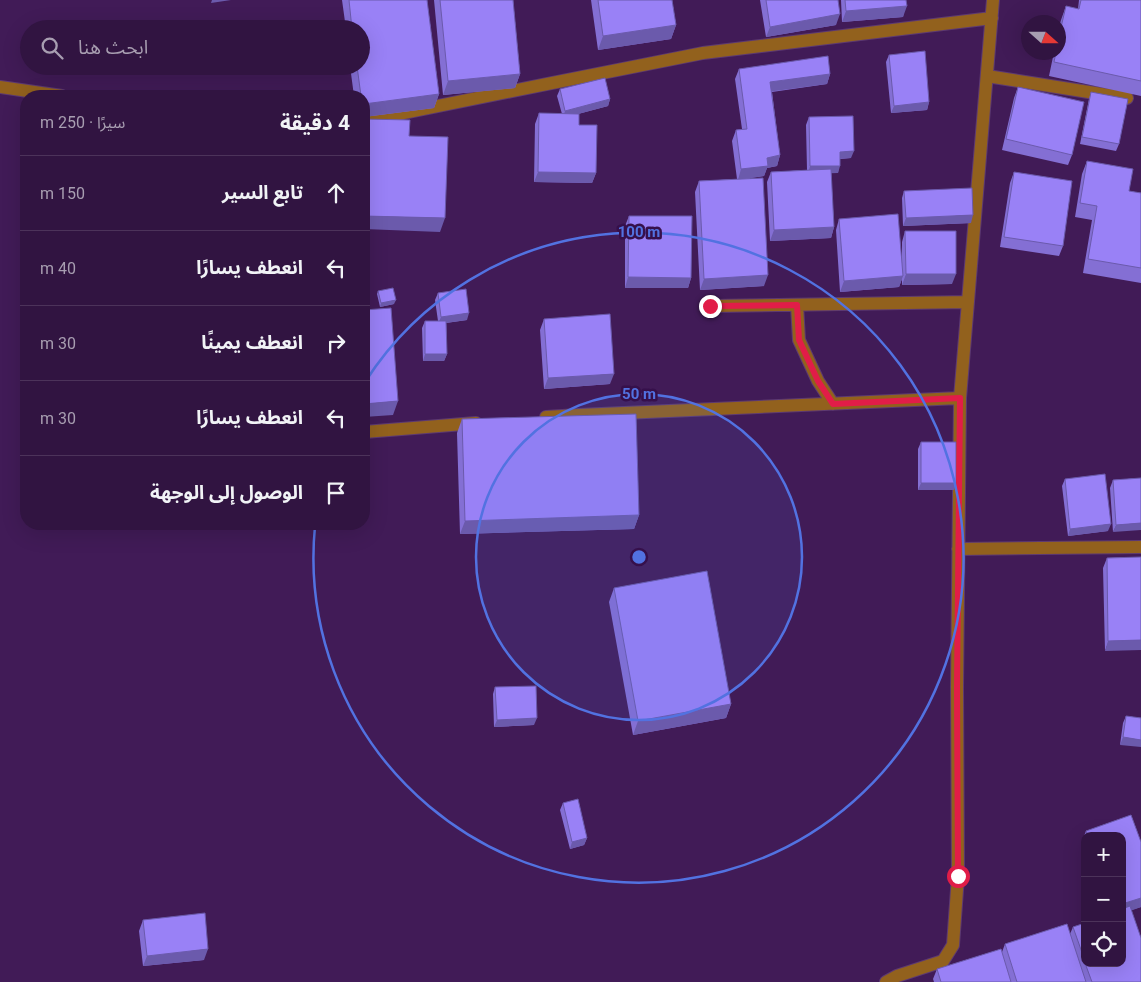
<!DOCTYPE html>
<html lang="ar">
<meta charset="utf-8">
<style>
body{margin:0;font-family:Roboto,"Noto Sans Arabic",sans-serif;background:#3d214c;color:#f1f3f6;direction:rtl}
.controls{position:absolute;right:15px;bottom:15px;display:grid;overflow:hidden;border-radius:10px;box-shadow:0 5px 20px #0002}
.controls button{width:45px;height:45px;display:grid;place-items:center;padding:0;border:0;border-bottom:1px solid #4c335a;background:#311441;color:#f1f3f6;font:25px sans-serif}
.compass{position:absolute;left:1021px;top:15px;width:45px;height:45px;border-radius:50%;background:#311441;box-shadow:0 5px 20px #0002;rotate:111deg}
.stop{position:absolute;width:15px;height:15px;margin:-11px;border:4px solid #e11d48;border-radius:50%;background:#fff}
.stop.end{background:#e11d48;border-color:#fff;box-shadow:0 1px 5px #0008}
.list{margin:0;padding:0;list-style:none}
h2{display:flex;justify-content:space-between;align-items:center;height:65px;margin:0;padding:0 20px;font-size:21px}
h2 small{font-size:16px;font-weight:400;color:#a89eb1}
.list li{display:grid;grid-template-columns:32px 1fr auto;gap:15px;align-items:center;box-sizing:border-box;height:75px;padding:0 20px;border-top:1px solid #4c335a}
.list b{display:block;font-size:19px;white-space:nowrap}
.list em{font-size:16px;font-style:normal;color:#a89eb1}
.icon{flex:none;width:28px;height:28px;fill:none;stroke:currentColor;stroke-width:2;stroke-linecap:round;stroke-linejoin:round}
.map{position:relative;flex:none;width:1141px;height:982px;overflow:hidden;direction:ltr}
.search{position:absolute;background:#311441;box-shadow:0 5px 20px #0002;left:20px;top:20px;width:350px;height:55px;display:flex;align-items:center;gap:12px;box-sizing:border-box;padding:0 18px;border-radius:28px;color:#a89eb1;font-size:19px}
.panel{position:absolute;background:#311441;box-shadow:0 5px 20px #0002;left:20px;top:90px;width:350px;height:440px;border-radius:20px;direction:rtl}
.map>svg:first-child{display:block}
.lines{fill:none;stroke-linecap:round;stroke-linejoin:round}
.minor-casing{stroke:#5d3a72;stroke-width:14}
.minor{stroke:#92611d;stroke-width:12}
.wall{fill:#846fd4}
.shaded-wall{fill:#6b5aac}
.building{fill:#9981f6;stroke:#6b5aac}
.route{stroke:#e11d48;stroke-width:6}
.ring{fill:none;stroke:#5272e1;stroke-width:2.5}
.centre{fill:#5272e1;stroke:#36104b;stroke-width:2.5}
.ring-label{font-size:15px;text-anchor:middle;font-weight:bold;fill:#5272e1;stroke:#36104b;stroke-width:5;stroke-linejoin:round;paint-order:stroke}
</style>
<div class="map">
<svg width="1141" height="982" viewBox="0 0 1141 982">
<rect width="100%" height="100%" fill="#411b57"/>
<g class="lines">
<defs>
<path id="minor" d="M987,76L1127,98
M0,87L62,96
M364,121L547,84L703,53L992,18
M797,305L799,340L818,381L833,404
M710,306L968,302
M546,417L579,415L960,398
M364,432L476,423
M958,549L1141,547
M886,982L897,976L943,961L953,945L958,876L957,687L960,398L993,0"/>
</defs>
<use href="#minor" class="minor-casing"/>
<use href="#minor" class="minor"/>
</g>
<path class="wall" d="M342,0H427L439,94L434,108L364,117V96H354L350,66H361V29H346Z
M434,0H513L520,74L515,88L443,95Z
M591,0H672L676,25L671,39L598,50Z
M760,0H838L836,25L766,37Z
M841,0H906L903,17L842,22Z
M1079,0H1141V96L1049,76L1054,52H1058V31L1061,20L1066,6L1078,9Z
M889,55L929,102L927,110L891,113L886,62Z
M739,69L830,74L827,84L772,92L780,155L777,166L767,168L764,176L750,178L764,286L700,290L695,192L699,181L737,179L732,141L736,130L742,129L735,79Z
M1018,87L1072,155L1068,165L1002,150L1014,98Z
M560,89L610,99L608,106L578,114L579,125L596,173L592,183L534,182L535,124L539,113L562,114L557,96Z
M1091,92L1119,144L1116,151L1080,144L1089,99Z
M809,117L851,158L840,159L838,173H831L834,227L831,238L770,241L767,182L771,172L807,170L806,125Z
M1087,161L1129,191L1141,193V283L1083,273L1092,220L1075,217L1082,174Z
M1014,172L1063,246L1059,256L1000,247L1010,183Z
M904,191L971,223L903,226L902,198Z
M629,216L691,278L688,288H625V226Z
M839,219L902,257V242L905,231L952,284L902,285V279L899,287L840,292L836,230Z
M378,291L394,304L380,307L377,294Z
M438,293L467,320L446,323L447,354L444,361H423L422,328L425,321H438L435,300Z
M544,319L610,384L544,389L540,330Z
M462,419L639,515L634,529L460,534L457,433Z
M921,442L954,490H918V449Z
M1141,478L1113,532L1110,488L1113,480Z
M1065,479L1108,531L1068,536L1062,486Z
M1141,557L1105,651L1103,568L1107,558Z
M614,588L731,704L726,718L633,735L609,602Z
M495,687L534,725L494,727L493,694Z
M1126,716L1141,718L1120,745L1123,723Z
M563,803L587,838L584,845L570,849L560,810Z
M1131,815L1141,842V907L1131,910L1141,938V982H933H934L933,979L937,969L1001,949L1002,952L1005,944L1067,924L1070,934L1073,927L1085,923V963H1122V836H1085V849L1082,841L1086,831Z
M143,920L204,960L143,966L139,931Z"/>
<path class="shaded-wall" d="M212,0H231L211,3Z
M907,6L903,17L842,22L846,11Z
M840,14L836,25L766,37L770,27Z
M676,25L671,39L598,50L603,36Z
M520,74L515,88L443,95L448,81Z
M830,74L827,84L767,92L770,82Z
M439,94L434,108L364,117V104Z
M610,99L608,106L563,118L565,111Z
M929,102L927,110L891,113L894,106Z
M854,151L851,158L837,159L840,152Z
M780,155L777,166L767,168L764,176L738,180L741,169L767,158Z
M810,166H840L838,173L808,174Z
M538,172L596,173L592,183L534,182Z
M973,215L971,223L903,226L906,218Z
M364,216L445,218L440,232L364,229Z
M834,227L831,238L770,241L774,230Z
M906,274H956L952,284L902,285Z
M768,275L764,286L700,290L704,279Z
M903,276L899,287L840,292L844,281Z
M628,277L691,278L688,288H625Z
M396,300L394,304L380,307L381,303Z
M469,313L467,320L438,324L441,317Z
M425,354H447L444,361H423Z
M614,374L610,384L544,389L548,378Z
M398,401L393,415L364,417V404Z
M921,483H956L954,490H918Z
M639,515L634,529L460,534L465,521Z
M1141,523V530L1113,532L1116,525Z
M1111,524L1108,531L1068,536L1070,529Z
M1141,640V650L1105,651L1108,641Z
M731,704L726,718L633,735L638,721Z
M537,718L534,725L494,727L497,720Z
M1123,737L1141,740V747L1120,745Z
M587,838L584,845L570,849L572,842Z
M1141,898V907L1122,914V904Z
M208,949L204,960L143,966L147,956Z"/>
<path class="building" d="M349,0H427L439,94L364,104V96H361L357,66H361V29H352Z
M440,0H513L520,74L448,81Z
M598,0H672L676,25L603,36Z
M766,0H838L840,14L770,27Z
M845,0H906L907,6L846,11Z
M1081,0H1141V81L1054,62L1056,52H1058V40L1066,6L1079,9Z
M925,51L929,102L894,106L889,55Z
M828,56L830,74L770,82L780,155L767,158L768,166L741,169L736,130L747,129L739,69Z
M605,78L610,99L565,111L560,89Z
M1018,87L1084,102L1072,155L1006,139Z
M1091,92L1128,99L1119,144L1082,137Z
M539,113L579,114V125H597L596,173L538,172Z
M853,116L854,151L840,152V166H810L809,117Z
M364,119L410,120L409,136L448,137L445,218L364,216Z
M1087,161L1133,169L1129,191L1141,193V268L1088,259L1097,206L1080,203Z
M831,169L834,227L774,230L771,172Z
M1014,172L1072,181L1063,246L1004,237Z
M763,178L768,275L704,279L699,181Z
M972,188L973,215L906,218L904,191Z
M898,214L903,276L844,281L839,219Z
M629,216H692L691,278L628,277Z
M905,231H956V274H906Z
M393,288L396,300L381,303L378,291Z
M466,289L469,313L441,317L438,293Z
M391,308L398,401L364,404V310Z
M610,314L614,374L548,378L544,319Z
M425,321H446L447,354H425Z
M636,414L639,515L465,521L462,419Z
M921,442H956V483H921Z
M1105,474L1111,524L1070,529L1065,479Z
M1141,478V523L1116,525L1113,480Z
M1141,557V640L1108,641L1107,558Z
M707,571L731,704L638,721L614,588Z
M536,686L537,718L497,720L495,687Z
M1126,716L1141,718V740L1123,737Z
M578,799L587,838L572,842L563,803Z
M1131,815L1141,842V898L1122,904V836H1088L1086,831Z
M1130,906L1141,938V982H1092L1085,963H1122V909Z
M205,913L208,949L147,956L143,920Z
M1085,923V961L1073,927Z
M1067,924L1086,982H1017L1005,944Z
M1001,949L1011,982H941L937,969Z"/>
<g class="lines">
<path class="route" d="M710,306L797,305L799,340L818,381L833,404L960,398L957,687L958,876"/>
</g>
<circle cx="639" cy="557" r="163" fill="#5272e1" fill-opacity=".12"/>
<g class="ring">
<circle cx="639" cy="557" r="163"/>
<path d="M365 382A325 325 0 1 1 315 526"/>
</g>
<circle cx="639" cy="557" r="8" class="centre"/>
<g class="ring-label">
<text x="639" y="237">100 m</text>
<text x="639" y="399">50 m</text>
</g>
</svg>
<div class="controls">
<button>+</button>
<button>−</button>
<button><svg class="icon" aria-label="locate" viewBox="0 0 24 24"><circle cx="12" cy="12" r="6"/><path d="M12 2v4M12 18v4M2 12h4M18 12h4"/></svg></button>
</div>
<svg class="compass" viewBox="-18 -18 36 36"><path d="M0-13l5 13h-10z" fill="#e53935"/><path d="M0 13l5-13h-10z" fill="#a89eb1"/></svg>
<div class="stop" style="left:958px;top:876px"></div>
<div class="stop end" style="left:710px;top:306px"></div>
<div class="search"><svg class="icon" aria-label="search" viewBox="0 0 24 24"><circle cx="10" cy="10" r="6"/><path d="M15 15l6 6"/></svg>ابحث هنا</div>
<section class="panel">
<h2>4 دقيقة<small>سيرًا · 250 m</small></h2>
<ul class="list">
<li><svg class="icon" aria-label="ahead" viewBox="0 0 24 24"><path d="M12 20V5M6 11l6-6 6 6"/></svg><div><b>تابع السير</b></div><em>150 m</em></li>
<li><svg class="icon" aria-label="left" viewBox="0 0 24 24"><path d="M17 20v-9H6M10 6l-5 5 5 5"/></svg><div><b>انعطف يسارًا</b></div><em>40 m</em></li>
<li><svg class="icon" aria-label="right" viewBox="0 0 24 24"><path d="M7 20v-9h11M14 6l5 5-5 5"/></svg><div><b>انعطف يمينًا</b></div><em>30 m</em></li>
<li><svg class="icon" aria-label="left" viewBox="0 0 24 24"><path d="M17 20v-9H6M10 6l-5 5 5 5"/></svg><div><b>انعطف يسارًا</b></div><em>30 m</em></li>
<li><svg class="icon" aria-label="arrive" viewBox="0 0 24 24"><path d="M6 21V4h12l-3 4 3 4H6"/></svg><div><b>الوصول إلى الوجهة</b></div></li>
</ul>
</section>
</div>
